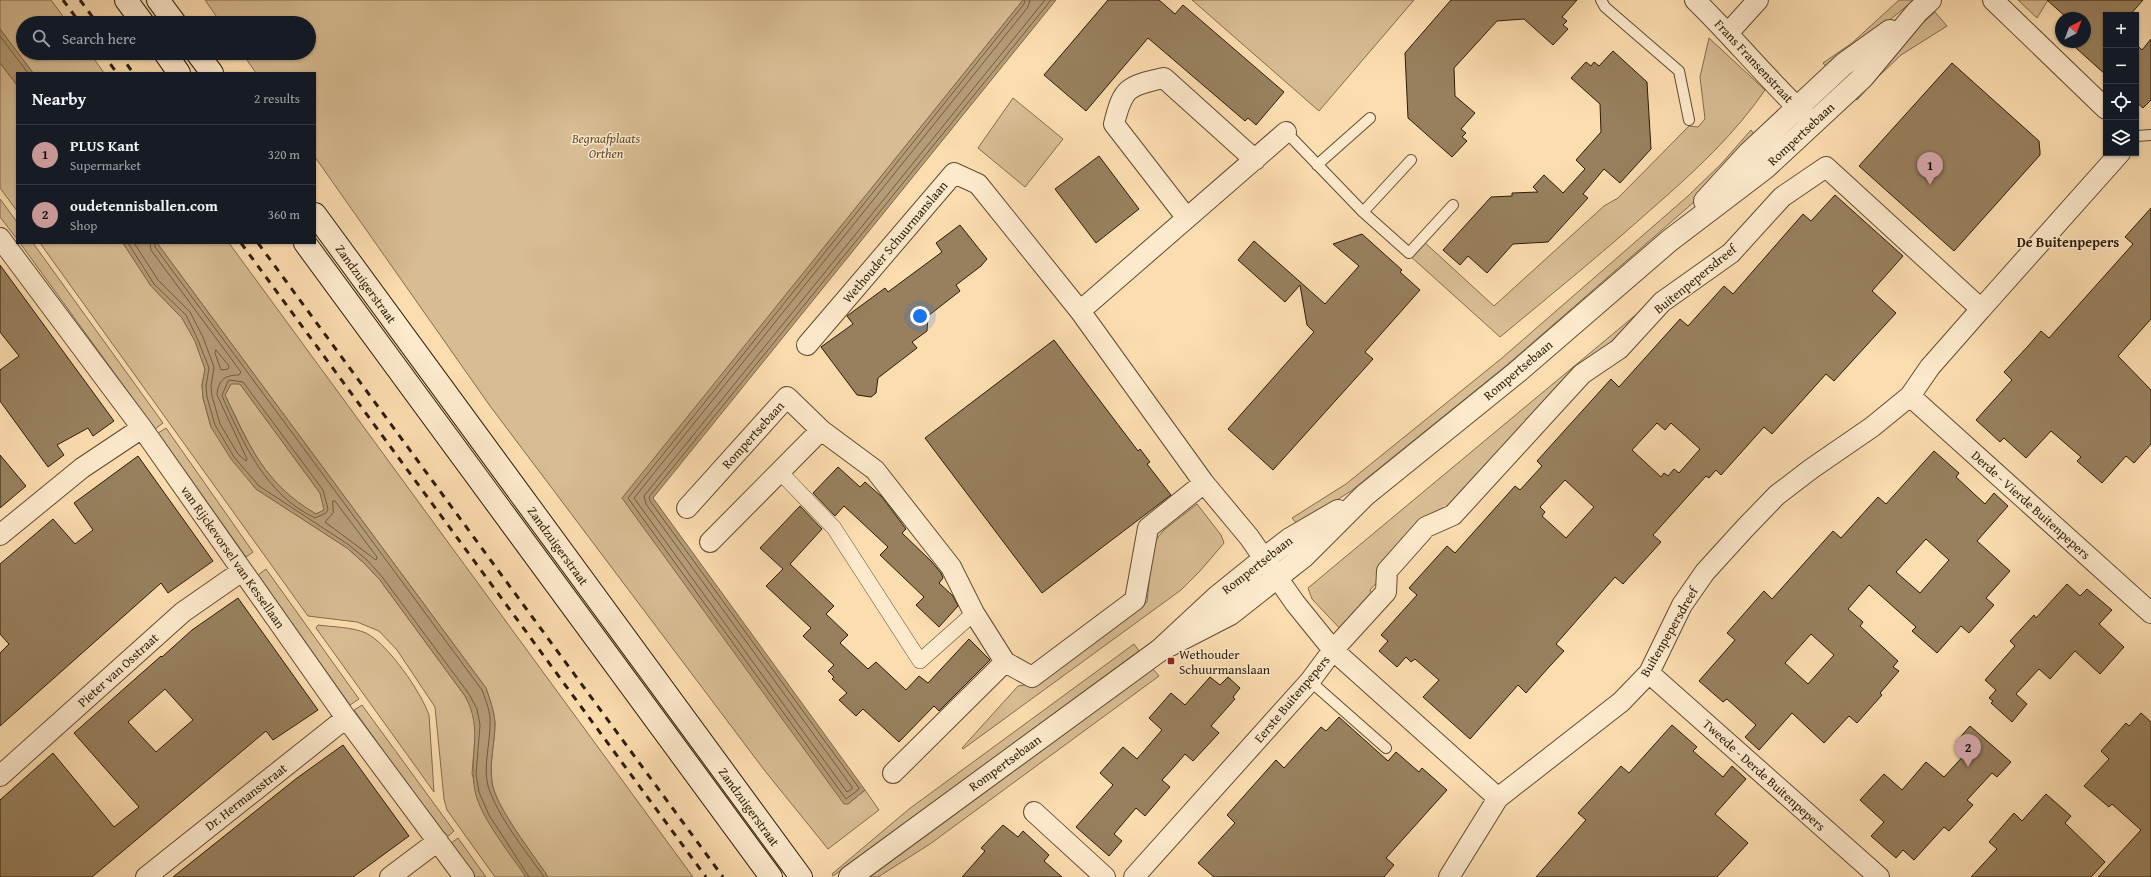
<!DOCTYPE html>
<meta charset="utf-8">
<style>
body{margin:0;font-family:"Gentium Book Plus",serif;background:#20242c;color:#f1f3f6}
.controls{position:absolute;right:12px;top:12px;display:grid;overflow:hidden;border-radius:0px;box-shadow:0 1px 3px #0004}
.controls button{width:36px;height:36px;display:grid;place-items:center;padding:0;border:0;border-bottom:1px solid #363941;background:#171b24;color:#f1f3f6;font:20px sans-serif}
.compass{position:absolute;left:2055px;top:12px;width:36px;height:36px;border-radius:50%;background:#171b24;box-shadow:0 1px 3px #0004;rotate:42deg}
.you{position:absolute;left:920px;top:316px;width:14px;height:14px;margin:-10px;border:3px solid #fff;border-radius:50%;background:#1a73e8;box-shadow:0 0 0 6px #1a73e833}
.badge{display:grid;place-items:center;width:26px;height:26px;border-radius:50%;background:#c59692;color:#111;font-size:13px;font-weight:700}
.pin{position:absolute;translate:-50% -33px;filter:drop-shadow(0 1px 2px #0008)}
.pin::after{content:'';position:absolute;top:21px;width:14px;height:12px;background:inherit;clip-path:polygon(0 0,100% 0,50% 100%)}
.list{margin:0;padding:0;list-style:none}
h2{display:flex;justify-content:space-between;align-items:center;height:52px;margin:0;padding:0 16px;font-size:17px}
h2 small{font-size:13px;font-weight:400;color:#9ea1a6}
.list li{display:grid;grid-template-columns:26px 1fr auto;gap:12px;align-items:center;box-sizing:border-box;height:60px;padding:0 16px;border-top:1px solid #363941}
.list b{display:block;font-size:15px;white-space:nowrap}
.list p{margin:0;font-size:13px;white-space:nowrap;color:#9ea1a6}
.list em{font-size:13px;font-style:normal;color:#9ea1a6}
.icon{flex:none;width:22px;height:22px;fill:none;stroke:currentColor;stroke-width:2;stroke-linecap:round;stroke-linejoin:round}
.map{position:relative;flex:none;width:2151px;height:877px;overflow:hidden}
.search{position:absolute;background:#171b24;box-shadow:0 1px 3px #0004;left:16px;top:16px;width:300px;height:44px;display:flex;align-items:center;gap:10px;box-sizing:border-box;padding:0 14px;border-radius:22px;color:#9ea1a6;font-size:15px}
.panel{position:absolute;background:#171b24;box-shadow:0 1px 3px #0004;left:16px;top:72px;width:300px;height:172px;border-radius:0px}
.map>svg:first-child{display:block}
.green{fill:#d8bc93;stroke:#826c4c}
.water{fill:#b59b76;stroke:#7e6849;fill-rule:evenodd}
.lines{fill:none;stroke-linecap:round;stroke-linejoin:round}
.shore{stroke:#705c3e;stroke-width:1}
.building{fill:#98805e;stroke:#2b1c06;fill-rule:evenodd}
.service-casing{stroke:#5f4c30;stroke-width:12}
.pedestrian-casing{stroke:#5f4c30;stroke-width:16}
.minor-casing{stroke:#5f4c30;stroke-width:22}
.tertiary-casing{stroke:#5f4c30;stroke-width:24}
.secondary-casing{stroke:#2b1c06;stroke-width:24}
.service{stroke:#fde9cc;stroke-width:10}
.pedestrian{stroke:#fde9cc;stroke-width:15}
.minor{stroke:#fde9cc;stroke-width:20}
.tertiary{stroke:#fde9cc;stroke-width:22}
.secondary{stroke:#fde9cc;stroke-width:22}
.rail{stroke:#2b1c06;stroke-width:3;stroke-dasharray:7 7;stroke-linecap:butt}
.poi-dot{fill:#8f2418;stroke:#fde9cc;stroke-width:1.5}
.labels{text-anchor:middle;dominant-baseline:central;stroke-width:3;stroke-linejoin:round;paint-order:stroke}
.street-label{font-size:13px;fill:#2b1c06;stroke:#fde9cc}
.park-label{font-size:13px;font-style:italic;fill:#5f4c30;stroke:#fde9cc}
.poi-label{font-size:13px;fill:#2b1c06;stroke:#fde9cc;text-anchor:start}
.neighbourhood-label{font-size:14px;font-weight:bold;fill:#2b1c06;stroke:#fde9cc}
</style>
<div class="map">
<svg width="2151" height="877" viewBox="0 0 2151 877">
<rect width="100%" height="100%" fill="#fcddb0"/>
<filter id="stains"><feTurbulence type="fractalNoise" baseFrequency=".005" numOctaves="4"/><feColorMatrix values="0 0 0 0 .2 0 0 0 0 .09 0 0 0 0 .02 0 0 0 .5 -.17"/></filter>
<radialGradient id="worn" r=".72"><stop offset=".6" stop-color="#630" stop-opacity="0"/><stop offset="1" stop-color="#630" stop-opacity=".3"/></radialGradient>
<path class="green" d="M0,0H51L68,23H23V53H90L104,73H33L0,29Z
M205,0H1023L623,498L848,804L865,790L879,810L828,849L765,771L490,406L315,157V73H256L242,53H309V23H221Z
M1192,0H1414L1319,111Z
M1899,0H1914L1829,70L1823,63L1852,43Z
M2018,0H2048L2037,18Z
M1935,12L1947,26L1901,55L1878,77L1857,100L1853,95L1917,28Z
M1709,38L1765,90C1735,134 1695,171 1655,206C1605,251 1552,294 1500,337L1409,255L1422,240L1494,306L1604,206L1618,198L1689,126L1698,127L1705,119L1700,77Z
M0,63L17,85V211L0,188Z
M1013,98L1063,139L1025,187L978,148Z
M1751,130L1756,136L1694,202L1507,365L1351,491L1298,525L1292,518L1346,484L1502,358L1688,196L1721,164Z
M0,199L17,222V239L0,217Z
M20,243H33L163,423L155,429Z
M40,243H123L151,286L182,318L195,341L205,369L202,385L203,398L211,427L256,489L347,548L364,563L380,580L465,696L473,710L476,726L472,774L486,817L526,877H495L447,810L444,799L435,707L397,650L379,631L357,622L308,616Z
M157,243H229L693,877H548C534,855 495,807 492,782C489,762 495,743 495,723C494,711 490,700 486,688Z
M1662,293L1513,458L1440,514L1370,590L1375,602L1346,635L1312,599L1308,588Z
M231,383L240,384L320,493L325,510L316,514C264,484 250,446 225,395Z
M166,428L253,552L246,557L158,433Z
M1197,504L1221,535L1224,543L1200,571L1181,590L963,749L962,748L1018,686L1042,682L1147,602L1153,543L1164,530Z
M266,569L359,699L350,705L258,575Z
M318,625C333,627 352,627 366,633C388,644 421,692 429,715L434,792L316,628Z
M1134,644L1139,651L833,876L832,874L909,809Z
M1153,669L1159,676L930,844L878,877H870Z
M362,705L454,831L446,838L354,710Z
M458,838L486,877H474L450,844Z"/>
<path class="water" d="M1023,0H1056L653,498L865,790L848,804H844L622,498Z
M0,29L33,73H17V85L0,63Z
M123,243H157L486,688C490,700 494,711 495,723C495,743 489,762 492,782C495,807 534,855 548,877H526C511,855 480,817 475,791C468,756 484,730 465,696L380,580L364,563L347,548L256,489L231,459L211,427L203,398L202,385L205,369L195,341L182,318L151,286ZM231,384H240L320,493L324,510L316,514C265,484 249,446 225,395Z"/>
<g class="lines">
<path class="shore" d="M1025,0L1024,4L628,498L846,799L858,790L859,788L650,501L649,497L1051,0
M1030,0L1028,7L634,498L847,792L852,789V787L646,504L644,496L1045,0
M0,36L28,73
M128,243L154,284L186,315L198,340L209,368L206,386L207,397L215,425L234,457L259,486L349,545L367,560L383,578L469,694L477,709L480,725L476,774L479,792L489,815L529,877
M134,243L158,280L190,312L203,337L214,367L211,386L212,396L220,424L238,454L246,461L247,459L217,395C218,380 225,375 239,375L241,372L151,250L150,243
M155,243V247L482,690C486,701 491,712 490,725C490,744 483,767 488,786C498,817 525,850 544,877
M216,350L229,366L228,369L221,370L215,353Z
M229,380L243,382L323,490L328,509L326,513L315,518C266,495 243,443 222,396Z
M333,501H335L377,557L376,560L325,522L333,513Z"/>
</g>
<path class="building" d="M1108,0H1159L1175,14L1183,5L1284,92L1256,125L1248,118L1245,121L1148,38L1086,111L1044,75Z
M1451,0H1577L1562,17L1567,21L1563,25L1568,29L1553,45L1524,19L1497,21L1454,68L1455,96L1475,113L1461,129L1466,133L1462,137L1467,141L1452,157L1408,118L1405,53Z
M2047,0H2143L2130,15H2106V75L2076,48L2081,42H2085L2087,36L2085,34V18H2067Z
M2151,39V100L2143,108L2136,102V44L2142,50Z
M1613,51L1647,82L1651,149L1620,183L1604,169L1583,194L1588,198L1548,242L1513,244L1487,273L1468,256L1460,265L1443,250L1491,197L1512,196V193L1538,192L1533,187L1544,175L1563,193L1585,169L1576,160L1601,132L1600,104L1571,78L1586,62L1591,66L1594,62L1599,66Z
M1952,63L2039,141L2040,152V155L1954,251L1859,166Z
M1099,156L1139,209L1096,243L1055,189Z
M1835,195L1903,256L1872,291L1896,313L1834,381L1826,374L1772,434L1764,427L1721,475L1716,470L1709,478L1706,476L1653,535L1661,542L1623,584L1615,577L1556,644L1564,651L1549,667L1526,693L1518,685L1470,739L1423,697L1439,680L1415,659L1411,662L1406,657L1397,667L1379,651L1388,641L1381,635L1417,595L1409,588L1447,546L1455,553L1515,486L1520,490L1542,466L1537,461L1611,379L1619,387L1680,319L1688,326L1724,286L1733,294L1803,214L1811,221ZM1657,423L1665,430L1671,423L1700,449L1679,473L1674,469L1668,476L1664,473L1661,477L1632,450ZM1565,480L1594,507L1566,538L1542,516L1545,512L1540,507Z
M2151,208V319L2118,356L2151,390V444L2134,463L2126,456L2102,483L2077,461L2081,457L2051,431L2026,458L2004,438L2000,442L1976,420L2012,380L2004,372L2029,345L2041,331L2049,338L2133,244L2125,237Z
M960,225L987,259L981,266L956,285L960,291L928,316L927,331L912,342L917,348L878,378L876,393L871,397L857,395L821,347L853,324L847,316L885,288L888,292L942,252L936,243Z
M1362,234L1402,270L1400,272L1420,290L1365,352L1373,359L1273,470L1228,429L1314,332L1307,325L1300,285L1285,302L1238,260L1254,241L1325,304L1359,266L1333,244Z
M0,265L114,421L93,436L88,428L57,445L64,455L48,467L0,401V370L19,356L0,332Z
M1054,340L1138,451L1140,449L1150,462L1147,464L1171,495L1042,593L925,438Z
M1934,451L1959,473L1956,477L1985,504L1994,493L2008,506L1977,541L2010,571L1986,598L1994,605L1969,633L1961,626L1937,653L1912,631L1916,627L1869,585L1848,609L1863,622L1860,626L1898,661L1893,667L1899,671L1880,693L1882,695L1857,723L1849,716L1824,743L1792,713L1759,750L1745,737L1756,725L1727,699L1723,702L1699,681L1735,640L1727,633L1764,591L1772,599L1833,531L1841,538L1878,497L1886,504ZM1926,539L1949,560L1920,593L1896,572ZM1811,634L1834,655L1808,684L1785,663Z
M0,455L26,486L0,508Z
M138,456L213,561L168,593L161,583L0,726V653L9,644L0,634V564L53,519L75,544L93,530L74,503Z
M838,467L860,487L865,482L882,497L906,529L902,533L931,561L941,573L943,578L939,583L953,596L958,606L939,627L916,605L924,597L880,555L888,547L844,506L835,516L813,493Z
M800,506L822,529L790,564L834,606L826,614L848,635L840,643L868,669L876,662L906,690L919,676L928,683L969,639L990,660L939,711L934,706L899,742L863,709L856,716L839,700L847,693L832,679L834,677L828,671L834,665L803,636L811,628L766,586L783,569L760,548Z
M2067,584L2080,596L2087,589L2112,610L2099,624L2124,647L2100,674L2075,651L2050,679L2039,669L2016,694L2027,704L2012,722L1991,703L1993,701L1989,698L1996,690L1985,680L2015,646L2010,641L2034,615L2036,618Z
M238,598L318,710L273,740L266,731L92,877H0V800L53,753L114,827L139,807L74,733L161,656L162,657L192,630ZM165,689L193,720L156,752L128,722Z
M1210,677L1220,685L1228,677L1240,688L1233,697L1235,699L1211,726L1219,733L1193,761L1185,754L1174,767L1162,780L1170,787L1145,816L1136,808L1114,834L1122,841L1109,856L1076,827L1113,785L1100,773L1123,747L1137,759L1162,730L1149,718L1171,693L1185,705Z
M2141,713L2151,722V877H2098L2141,830L2112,804L2109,807L2084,786L2109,759L2101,751L2126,723L2129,726Z
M1339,717L1388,761L1396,752L1419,772L1422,768L1447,790L1386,858L1394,865L1384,877H1214L1198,863L1235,823L1227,815L1276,760L1284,768L1321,727L1326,731Z
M1672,725L1697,747L1693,751L1723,777L1732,766L1746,779L1715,814L1748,843L1717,877H1536L1586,820L1578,813L1591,799L1621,766L1629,773Z
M1970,726L2011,762L1997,777L1992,773L1967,800L1973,805L1949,831L1944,827L1914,860L1903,850L1896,858L1871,836L1884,822L1860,800L1884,774L1902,790L1926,762L1944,777L1967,752L1956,742Z
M343,745L409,836L353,877H173L297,778Z
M2046,794L2071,816L2065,823L2105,862L2091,877H1971L1997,849L1989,842L2014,813L2022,821Z
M1003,825L1018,837L1023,831L1049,855L1044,861L1062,877H962L985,851L981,848Z"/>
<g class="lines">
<defs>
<path id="service" d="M1601,0L1605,7L1679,71L1689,120
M1286,132L1363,212L1409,253L1453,205
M2136,136L2151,135
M1317,165L1370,118
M1363,212L1411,160
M1310,681L1386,748"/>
<path id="pedestrian" d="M780,472L834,528L920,661L974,613"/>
<path id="minor" d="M1695,0C1734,38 1769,81 1809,119
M1993,0L2106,109
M1728,33L1758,0
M1286,132L1080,311L1204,483L1249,537L1295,603L1333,650L1386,592L1387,571L1426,527L1453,515L1582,374L1619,349L1662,302L1731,253L1782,197L1826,167L1981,309L2120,153
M1186,217L1114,124C1123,87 1128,86 1164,78L1255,160
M0,238L142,428L346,718L464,877
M807,345L954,173L978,184L1080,311
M1910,396L2151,613
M687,508L787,397L821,430L875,470L951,567L974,613L1005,662
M0,535L82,468L142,428
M710,542L821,430
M1649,673L1879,877
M893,773L1005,662L1032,677L1135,600L1148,528L1204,483
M0,776L183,612L242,571
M1034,812L1105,877
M146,877L346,718
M390,877L438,841
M1134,877L1310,681L1333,650L1498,798
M1449,877L1498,798L1621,702L1649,673L1682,605L1705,572L1746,527L1777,495L1811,469L1872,427L1910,396L1930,367L1981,309"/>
<path id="tertiary" d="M1705,201L1749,153L1844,64L1890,31
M1160,650L1230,614L1304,556L1365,495L1516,373L1669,241L1765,168L1862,78L1917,12L1930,0
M850,877L1160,650L1217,597L1264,559L1290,539L1338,511"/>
<path id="secondary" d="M126,0L143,23
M158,0L175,23
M165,53L179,73
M197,53L212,73
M315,214L801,877
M305,243L771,877"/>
</defs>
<use href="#service" class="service-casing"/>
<use href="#pedestrian" class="pedestrian-casing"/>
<use href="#minor" class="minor-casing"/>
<use href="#tertiary" class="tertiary-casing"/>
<use href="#secondary" class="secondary-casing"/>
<use href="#service" class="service"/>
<use href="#pedestrian" class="pedestrian"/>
<use href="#minor" class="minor"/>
<use href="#tertiary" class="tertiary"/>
<use href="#secondary" class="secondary"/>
<path class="rail" d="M63,0L80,23
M80,0L97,23
M102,53L117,73
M119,53L133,73
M241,243L706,877
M258,243L723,877"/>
</g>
<rect class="poi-dot" x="1167" y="657" width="8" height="8" rx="2"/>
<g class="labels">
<g class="street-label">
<text transform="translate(1754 61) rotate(47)">Frans Fransenstraat</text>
<text transform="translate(1801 134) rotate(-43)">Rompertsebaan</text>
<text transform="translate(895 242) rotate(-50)">Wethouder Schuurmanslaan</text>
<text transform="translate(1695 279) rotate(-39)">Buitenpepersdreef</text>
<text transform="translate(366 284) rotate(54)">Zandzuigerstraat</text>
<text transform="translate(1518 370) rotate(-40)">Rompertsebaan</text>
<text transform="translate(753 435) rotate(-48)">Rompertsebaan</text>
<text transform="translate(2031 505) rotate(42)">Derde - Vierde Buitenpepers</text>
<text transform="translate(558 546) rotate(54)">Zandzuigerstraat</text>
<text transform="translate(233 557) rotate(55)">van Rijckevorsel van Kessellaan</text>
<text transform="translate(1257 565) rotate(-38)">Rompertsebaan</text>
<text transform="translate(1669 632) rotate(-60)">Buitenpepersdreef</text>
<text transform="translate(118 670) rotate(-42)">Pieter van Osstraat</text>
<text transform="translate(1292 699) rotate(-50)">Eerste Buitenpepers</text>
<text transform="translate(1005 763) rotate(-36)">Rompertsebaan</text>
<text transform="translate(1764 775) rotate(42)">Tweede - Derde Buitenpepers</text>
<text transform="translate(246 797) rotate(-38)">Dr. Hermansstraat</text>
<text transform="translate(749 807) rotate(54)">Zandzuigerstraat</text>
</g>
<g class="park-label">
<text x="606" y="138">Begraafplaats<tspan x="606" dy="15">Orthen</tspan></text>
</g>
<g class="poi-label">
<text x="1179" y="654">Wethouder<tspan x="1179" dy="15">Schuurmanslaan</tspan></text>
</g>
<g class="neighbourhood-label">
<text x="2068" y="242">De Buitenpepers</text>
</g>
</g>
<rect width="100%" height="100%" filter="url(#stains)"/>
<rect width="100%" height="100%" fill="url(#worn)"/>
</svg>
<div class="controls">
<button>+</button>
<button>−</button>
<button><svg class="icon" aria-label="locate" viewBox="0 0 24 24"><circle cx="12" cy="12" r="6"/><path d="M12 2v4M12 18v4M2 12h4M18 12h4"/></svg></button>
<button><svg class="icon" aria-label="layers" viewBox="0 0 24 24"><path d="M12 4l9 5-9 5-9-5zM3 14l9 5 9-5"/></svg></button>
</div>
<svg class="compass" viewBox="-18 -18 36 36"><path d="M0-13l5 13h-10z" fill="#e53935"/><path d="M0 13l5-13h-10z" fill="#9ea1a6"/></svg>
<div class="you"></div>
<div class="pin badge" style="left:1930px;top:185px">1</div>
<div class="pin badge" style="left:1968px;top:767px">2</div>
<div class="search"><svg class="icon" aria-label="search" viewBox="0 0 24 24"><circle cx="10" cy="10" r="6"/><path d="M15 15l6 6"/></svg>Search here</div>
<section class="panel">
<h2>Nearby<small>2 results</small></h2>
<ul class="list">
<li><span class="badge">1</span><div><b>PLUS Kant</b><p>Supermarket</p></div><em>320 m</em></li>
<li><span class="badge">2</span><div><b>oudetennisballen.com</b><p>Shop</p></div><em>360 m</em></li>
</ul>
</section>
</div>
